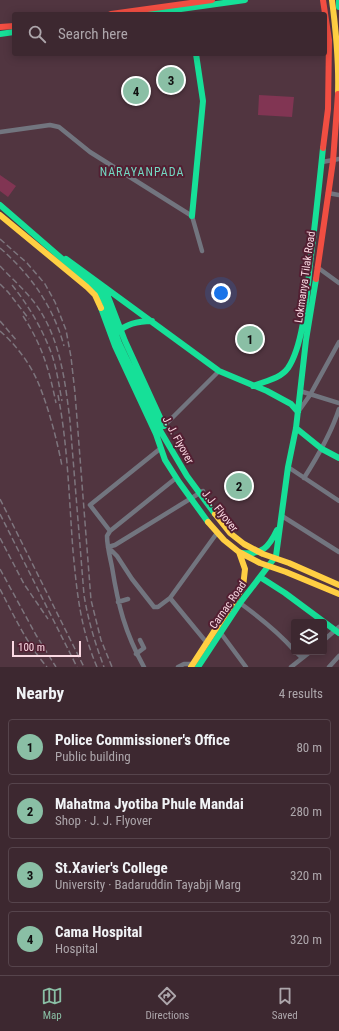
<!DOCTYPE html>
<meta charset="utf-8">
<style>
body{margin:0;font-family:"Roboto Condensed",sans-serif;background:#443038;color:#f1f3f6}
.controls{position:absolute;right:12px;bottom:12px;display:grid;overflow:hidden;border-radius:4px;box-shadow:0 2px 10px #0003}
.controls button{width:36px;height:36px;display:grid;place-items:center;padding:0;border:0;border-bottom:1px solid #56444c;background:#3d2830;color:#f1f3f6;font:20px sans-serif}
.scale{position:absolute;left:12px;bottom:10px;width:69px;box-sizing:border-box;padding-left:4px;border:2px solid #fbd9e3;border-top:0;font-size:11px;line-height:14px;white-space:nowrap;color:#fbd9e3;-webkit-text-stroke:3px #521f32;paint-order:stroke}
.you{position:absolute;left:221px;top:293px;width:14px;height:14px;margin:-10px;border:3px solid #fff;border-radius:50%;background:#1a73e8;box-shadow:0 0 0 6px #1a73e833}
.badge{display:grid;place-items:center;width:26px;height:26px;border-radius:50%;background:#8abfa5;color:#111;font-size:13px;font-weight:700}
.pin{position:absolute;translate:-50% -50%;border:2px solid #fff;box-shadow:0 1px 4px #0006}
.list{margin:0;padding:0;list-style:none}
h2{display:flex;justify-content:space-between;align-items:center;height:52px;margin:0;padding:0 16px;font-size:17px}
h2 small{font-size:13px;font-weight:400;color:#ada6ab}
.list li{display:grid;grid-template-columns:26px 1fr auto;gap:12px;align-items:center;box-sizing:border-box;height:56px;margin:0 8px 8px;padding:0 8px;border:1px solid #56444c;border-radius:4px}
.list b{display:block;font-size:15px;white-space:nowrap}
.list p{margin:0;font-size:13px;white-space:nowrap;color:#ada6ab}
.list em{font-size:13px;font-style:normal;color:#ada6ab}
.icon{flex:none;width:22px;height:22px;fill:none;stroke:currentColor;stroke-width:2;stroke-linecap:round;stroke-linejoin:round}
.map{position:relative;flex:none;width:339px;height:667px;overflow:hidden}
.search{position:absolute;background:#3d2830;box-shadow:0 2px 10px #0003;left:12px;right:12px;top:12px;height:44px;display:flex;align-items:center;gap:10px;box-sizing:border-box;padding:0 14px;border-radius:4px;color:#ada6ab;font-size:15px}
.sheet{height:308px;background:#3d2830}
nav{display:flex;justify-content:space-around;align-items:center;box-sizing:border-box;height:56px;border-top:1px solid #56444c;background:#3d2830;font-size:11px;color:#ada6ab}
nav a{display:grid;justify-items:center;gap:2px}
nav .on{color:#8abfa5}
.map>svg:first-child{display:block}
.green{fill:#813553}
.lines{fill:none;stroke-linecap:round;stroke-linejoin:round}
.street{stroke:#72757f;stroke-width:4.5}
.fast{stroke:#16e098;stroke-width:6}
.slow{stroke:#ffcf43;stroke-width:6}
.jam{stroke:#f24e42;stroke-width:6}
.rail{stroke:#7d757d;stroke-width:1.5;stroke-dasharray:6 3;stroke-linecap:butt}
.labels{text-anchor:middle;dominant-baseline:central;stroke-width:4;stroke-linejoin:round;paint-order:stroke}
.street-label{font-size:11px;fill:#fbd9e3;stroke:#521f32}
.neighbourhood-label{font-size:12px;letter-spacing:1px;fill:#73d8c2;stroke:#521f32}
</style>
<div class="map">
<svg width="339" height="667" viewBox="0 0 339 667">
<rect width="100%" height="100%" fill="#513540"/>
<path class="green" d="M259,95L294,97L292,117L258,115Z
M0,175L16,186L8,197L0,191Z"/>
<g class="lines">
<path class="street" d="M0,132L50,125L59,127L90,152L192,216L202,251
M322,162L339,159
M328,193L339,195
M317,267L339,283
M300,391L339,403
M298,412L310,395L339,342
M164,426L219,371
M288,467L339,501
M304,478C318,456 331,434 339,409
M282,516L339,552
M110,531L90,505L161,448
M108,547L117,556L132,579L154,607H158L170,598L217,533
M108,547L115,545L203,491
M170,598L207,643
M118,602L128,599
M240,603C259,617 278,632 294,650
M220,632L246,667
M324,640L339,627
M296,652L302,658
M136,654L144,648L140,640
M144,667C125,633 118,605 112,567C110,557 107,546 107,536L110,531L176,478
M178,667L184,664H192
M291,667L310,652
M329,667L339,656"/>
<path class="fast" d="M339,1V7
M145,14L245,0
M0,34L14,32
M0,205L98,290L105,303L119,343L161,432L187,476L215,514
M192,216L203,101L196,54
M66,259L219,371L267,391L291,404L298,412
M101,285L107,294L125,341L164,426
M101,308L115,346L156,434L165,460L179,482L208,522
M118,332C127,323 139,321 152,321
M253,386C265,381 280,379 288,368C304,344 307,292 310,264C315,225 319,187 323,148
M296,428L322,449L339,458
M242,553C262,555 269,547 277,530
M260,577L285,593L339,633
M198,667L240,603L276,556L288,467L296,428L306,340L316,279"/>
<path class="slow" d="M332,0C336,31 339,63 338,94
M0,215L87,287L95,295L101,308
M215,514L230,533L244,544L263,554L289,563L339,585
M208,522L224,540L239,552L260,563L286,572L339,594
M191,667L243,587L245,569L239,552"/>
<path class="jam" d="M323,0L329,40L328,109L323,148
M111,14L212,0
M0,27L14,26
M316,279L333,161L338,94"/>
<path class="rail" d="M0,239L27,263L45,284L55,302L66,330L71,357L75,393L91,600L101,640L112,667
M0,248C31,275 53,306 64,346
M0,266C11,278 24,289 34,302C60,336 65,380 70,421L84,595C88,620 95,643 104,667
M0,284L8,292L29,319
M12,285C29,306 43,330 52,355C57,370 59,386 62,401
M23,316C42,345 49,369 56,403
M0,321L17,341
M0,331C15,344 29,362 37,380C48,405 57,440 62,466
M58,395C68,446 69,499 73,551C77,593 80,627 97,667
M0,499L84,667
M0,514L77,667
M0,538L24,584L48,619
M0,569L36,635L56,667
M0,589C14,616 27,644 47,667"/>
</g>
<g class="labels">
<g class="street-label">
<text transform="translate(305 277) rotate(-82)">Lokmanya Tilak Road</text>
<text transform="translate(178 440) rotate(61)">J. J. Flyover</text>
<text transform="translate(220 511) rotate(51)">J.J. Flyover</text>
<text transform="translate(228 605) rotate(-55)">Carnac Road</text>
</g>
<g class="neighbourhood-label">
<text x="142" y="172">NARAYANPADA</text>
</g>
</g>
</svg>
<div class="controls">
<button><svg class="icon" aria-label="layers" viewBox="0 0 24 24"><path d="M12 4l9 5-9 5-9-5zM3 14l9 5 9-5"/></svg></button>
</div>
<div class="scale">100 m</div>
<div class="you"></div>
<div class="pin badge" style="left:250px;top:339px">1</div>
<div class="pin badge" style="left:239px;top:486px">2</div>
<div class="pin badge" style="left:171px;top:80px">3</div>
<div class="pin badge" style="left:136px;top:91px">4</div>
<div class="search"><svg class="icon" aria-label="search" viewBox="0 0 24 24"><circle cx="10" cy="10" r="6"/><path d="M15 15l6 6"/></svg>Search here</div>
</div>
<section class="sheet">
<h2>Nearby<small>4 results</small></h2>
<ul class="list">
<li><span class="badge">1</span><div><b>Police Commissioner's Office</b><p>Public building</p></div><em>80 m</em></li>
<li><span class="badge">2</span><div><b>Mahatma Jyotiba Phule Mandai</b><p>Shop · J. J. Flyover</p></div><em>280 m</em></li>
<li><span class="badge">3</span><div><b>St.Xavier's College</b><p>University · Badaruddin Tayabji Marg</p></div><em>320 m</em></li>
<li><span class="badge">4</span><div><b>Cama Hospital</b><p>Hospital</p></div><em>320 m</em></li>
</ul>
</section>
<nav>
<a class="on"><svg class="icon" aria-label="map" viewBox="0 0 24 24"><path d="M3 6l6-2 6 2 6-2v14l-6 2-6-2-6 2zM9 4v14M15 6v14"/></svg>Map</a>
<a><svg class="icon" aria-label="directions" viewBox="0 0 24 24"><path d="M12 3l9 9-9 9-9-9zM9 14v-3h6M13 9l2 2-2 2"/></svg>Directions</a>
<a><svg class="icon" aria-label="saved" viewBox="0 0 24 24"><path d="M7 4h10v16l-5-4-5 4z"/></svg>Saved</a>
</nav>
